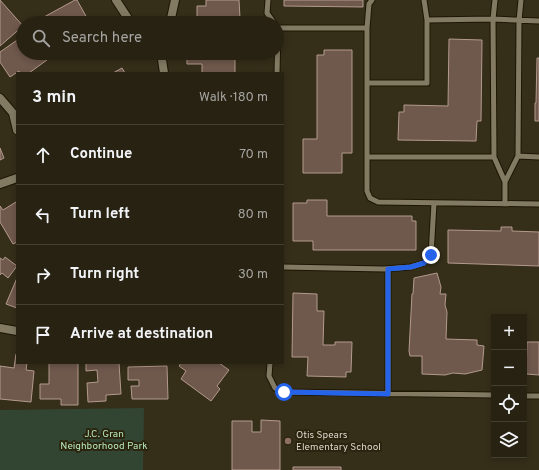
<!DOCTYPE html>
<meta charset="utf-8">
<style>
body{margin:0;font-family:Overpass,sans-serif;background:#342f21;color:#f1f3f6}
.controls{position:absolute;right:12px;bottom:12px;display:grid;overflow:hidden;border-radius:0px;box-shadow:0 2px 6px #0003}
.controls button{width:36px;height:36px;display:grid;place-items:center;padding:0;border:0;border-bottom:1px solid #443f33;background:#282213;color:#f1f3f6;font:20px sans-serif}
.stop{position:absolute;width:12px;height:12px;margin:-9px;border:3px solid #2563eb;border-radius:50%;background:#fff}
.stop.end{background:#2563eb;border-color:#fff;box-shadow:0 1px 4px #0008}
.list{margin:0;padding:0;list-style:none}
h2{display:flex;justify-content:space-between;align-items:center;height:52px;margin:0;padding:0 16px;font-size:17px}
h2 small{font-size:13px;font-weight:400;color:#a5a4a0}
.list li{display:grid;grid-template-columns:26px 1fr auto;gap:12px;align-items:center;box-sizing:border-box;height:60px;padding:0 16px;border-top:1px solid #443f33}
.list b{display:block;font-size:15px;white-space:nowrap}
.list em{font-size:13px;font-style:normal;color:#a5a4a0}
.icon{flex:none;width:22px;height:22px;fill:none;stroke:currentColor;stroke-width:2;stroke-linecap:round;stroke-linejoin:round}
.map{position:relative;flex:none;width:539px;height:470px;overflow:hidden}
.search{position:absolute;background:#282213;box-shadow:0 2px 6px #0003;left:16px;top:16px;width:268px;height:44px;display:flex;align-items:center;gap:10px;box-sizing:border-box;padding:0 14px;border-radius:22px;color:#a5a4a0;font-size:15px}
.panel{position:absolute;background:#282213;box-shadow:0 2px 6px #0003;left:16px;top:72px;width:268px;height:292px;border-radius:0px}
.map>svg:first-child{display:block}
.green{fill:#314532}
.building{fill:#6f584c;stroke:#b49a8d}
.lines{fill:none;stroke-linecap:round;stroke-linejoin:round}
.service-casing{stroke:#1d1603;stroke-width:7}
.minor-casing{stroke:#1d1603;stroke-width:10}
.service{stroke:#827a63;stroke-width:5}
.minor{stroke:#827a63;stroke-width:8}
.route{stroke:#2563eb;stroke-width:5}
.education-dot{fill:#8d6e63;stroke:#2b240f;stroke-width:1.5}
.labels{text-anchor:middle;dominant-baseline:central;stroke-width:4;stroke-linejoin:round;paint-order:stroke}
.park-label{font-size:10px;fill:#b5e7b9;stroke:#2b240f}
.poi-label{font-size:10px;fill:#dbd6ca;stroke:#2b240f;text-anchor:start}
</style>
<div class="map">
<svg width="539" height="470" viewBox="0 0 539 470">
<rect width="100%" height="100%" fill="#352e19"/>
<path class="green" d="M144,408L143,470H0V410Z"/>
<path class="building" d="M0,0L23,26L0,46Z
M75,0H77L87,18L79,23H48L44,17Z
M206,0H239L240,18L197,19V6H206Z
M284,0H363V7L284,6Z
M103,18L106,23H92Z
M23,36V53H42L47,60L29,73H20L19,71L10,77L0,62V52Z
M449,39L482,40L481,121H477L476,141L398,140L399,112H404V105L448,106Z
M324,50H352V153H342V173H303V139H317V55H324Z
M187,53H235V73H202V64H187Z
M537,58H539V121H535V103H536Z
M122,68L125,73H113Z
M0,148L4,158L0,160Z
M307,200H327V216H412V221H416V250H313V241H293V203H307Z
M16,202L17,205V242L13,244L0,222V206L3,210Z
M501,227H512V231L539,232V266L448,263V230L501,231Z
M5,257L17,266L8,278L2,273L0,275V258L3,260Z
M437,273L441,287L440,294H446L445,305L447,312L446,339L477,340V345L484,346L482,370L465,374L453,373L445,375L422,374V356H410L409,351L412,294H413L414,278Z
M17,278V308L6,304Z
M293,293L317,294V311H324L323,345H335V342H352L351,372H346V377L307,376L308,357H292Z
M527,342H539V375L526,374Z
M16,354H17V363H27L26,370L34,371L31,402L0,399V366L14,368Z
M49,363H78V405H61V399H40V384H49Z
M86,363H119L121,394L106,395V401L88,402L87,383L98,382L97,370L86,371Z
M181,363H219L229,370L217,386L220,389L211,401L181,379L186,371L179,366Z
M167,366L168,399H132L131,386H139V380H128V367Z
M261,420L280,421V470H232V421H252V432H261Z
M293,467H341V470H293Z"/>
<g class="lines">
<defs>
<path id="service" d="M268,0L267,13L274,23
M372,0L369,4L367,28V157H494
M424,0L427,20L493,19L539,21
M495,0L493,19L494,157L505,182L518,156L519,21L521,0
M277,27L278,28L277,73
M278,28H367
M367,83H427V20
M518,156L539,157
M367,157V191L370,198L378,202L539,204
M505,182V204
M283,267L384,269L411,267L424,263L431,255L434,203
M270,363L269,376L275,388L284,392L494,395
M388,394V269
M524,396H539"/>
<path id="minor" d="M116,0L131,23
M170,23L175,0
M161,53L164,73
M0,98L13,113L17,130
M0,184L17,178
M0,328L17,331"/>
</defs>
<use href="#service" class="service-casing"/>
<use href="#minor" class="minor-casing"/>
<use href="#service" class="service"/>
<use href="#minor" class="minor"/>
</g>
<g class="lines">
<path class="route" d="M284,392L388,394V269L411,267L424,263L431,255"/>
</g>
<circle class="education-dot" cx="288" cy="441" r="4"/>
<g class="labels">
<g class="park-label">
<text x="104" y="434">J.C. Gran<tspan x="104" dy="12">Neighborhood Park</tspan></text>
</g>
<g class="poi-label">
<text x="296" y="435">Otis Spears<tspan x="296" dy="12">Elementary School</tspan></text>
</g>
</g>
</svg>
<div class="controls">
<button>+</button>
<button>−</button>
<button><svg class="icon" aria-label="locate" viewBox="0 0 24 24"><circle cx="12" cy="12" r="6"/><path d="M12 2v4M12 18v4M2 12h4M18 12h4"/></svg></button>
<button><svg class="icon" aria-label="layers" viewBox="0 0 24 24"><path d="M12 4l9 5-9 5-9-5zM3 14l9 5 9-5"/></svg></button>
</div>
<div class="stop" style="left:284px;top:392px"></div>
<div class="stop end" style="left:431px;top:255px"></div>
<div class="search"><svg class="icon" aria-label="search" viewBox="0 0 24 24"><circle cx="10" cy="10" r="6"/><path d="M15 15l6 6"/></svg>Search here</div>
<section class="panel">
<h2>3 min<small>Walk · 180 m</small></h2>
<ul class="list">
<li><svg class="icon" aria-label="ahead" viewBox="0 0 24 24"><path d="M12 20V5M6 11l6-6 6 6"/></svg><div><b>Continue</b></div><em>70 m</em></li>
<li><svg class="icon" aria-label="left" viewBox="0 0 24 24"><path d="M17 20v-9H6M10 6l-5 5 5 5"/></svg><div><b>Turn left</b></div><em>80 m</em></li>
<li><svg class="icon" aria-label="right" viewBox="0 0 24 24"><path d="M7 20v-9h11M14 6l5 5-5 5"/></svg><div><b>Turn right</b></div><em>30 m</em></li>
<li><svg class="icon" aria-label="arrive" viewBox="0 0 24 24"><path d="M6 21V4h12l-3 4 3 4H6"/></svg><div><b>Arrive at destination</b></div></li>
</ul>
</section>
</div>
